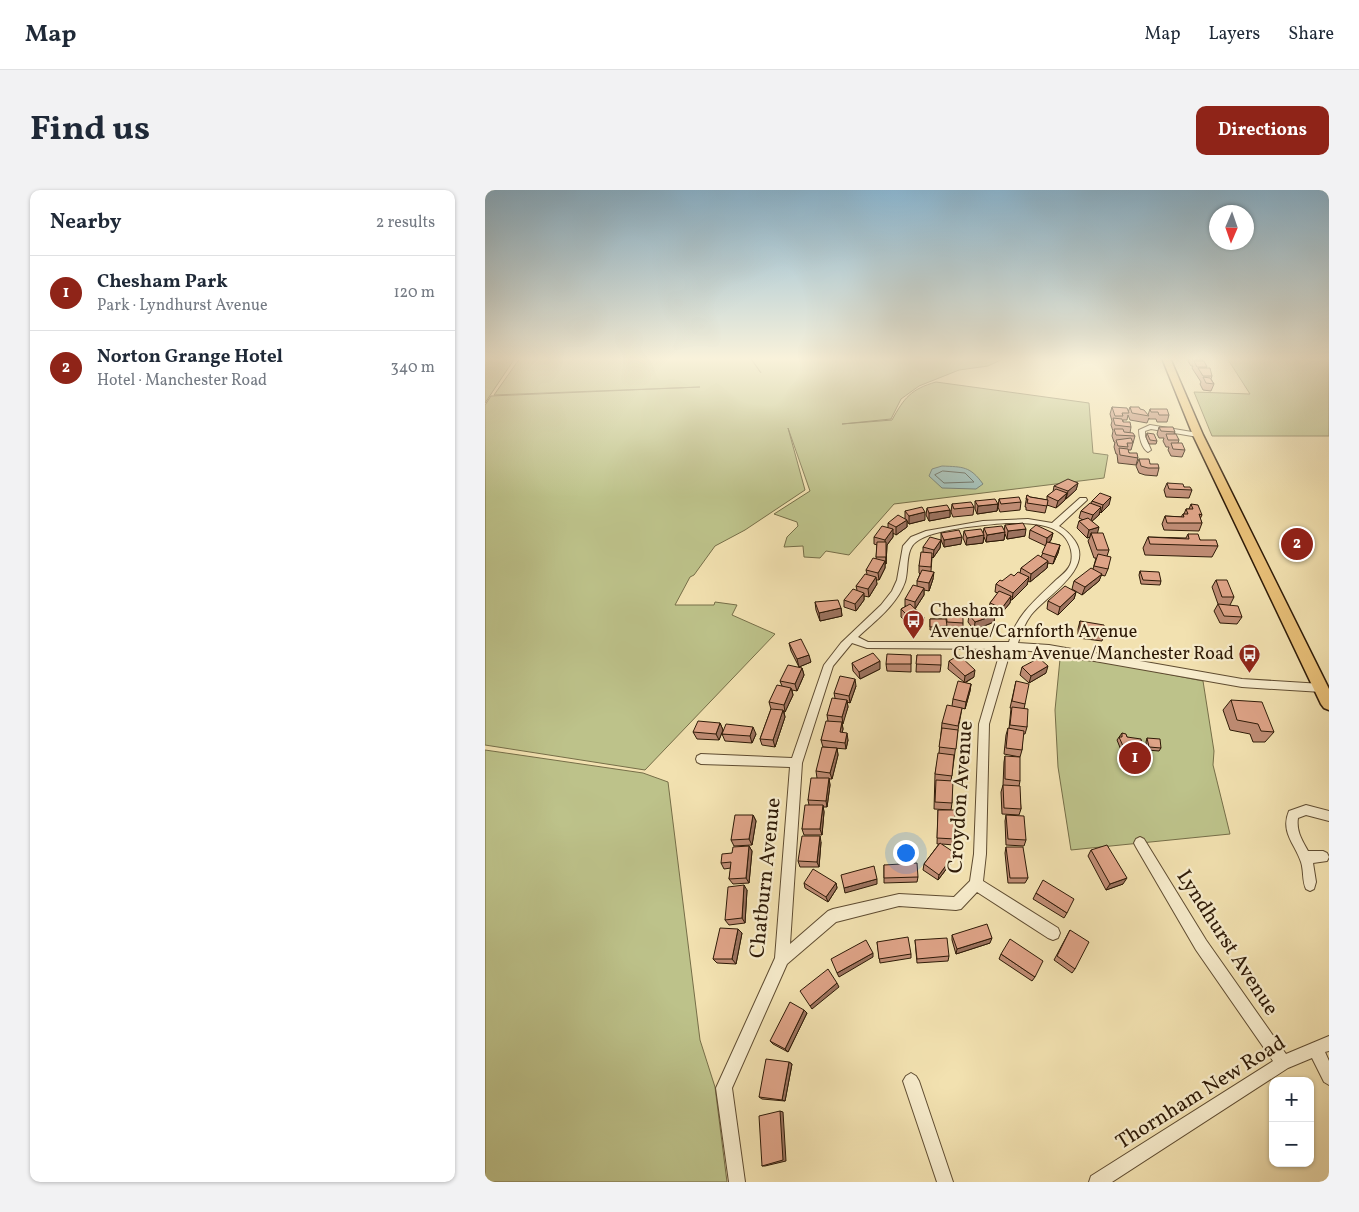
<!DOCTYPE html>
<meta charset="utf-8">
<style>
body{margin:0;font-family:Vollkorn,serif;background:#f2f2f3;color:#1f2937}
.controls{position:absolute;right:15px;bottom:15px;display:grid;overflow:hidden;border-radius:10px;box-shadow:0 1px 4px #0004}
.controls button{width:45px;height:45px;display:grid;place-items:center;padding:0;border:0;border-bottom:1px solid #e0e1e3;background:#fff;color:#1f2937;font:25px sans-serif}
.compass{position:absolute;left:724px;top:15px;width:45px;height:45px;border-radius:50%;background:#fff;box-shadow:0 1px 4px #0004;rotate:182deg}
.you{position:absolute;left:420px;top:662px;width:18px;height:18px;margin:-12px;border:4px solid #fff;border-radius:50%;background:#1a73e8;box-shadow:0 0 0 8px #1a73e833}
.badge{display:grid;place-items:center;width:32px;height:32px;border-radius:50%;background:#8f2418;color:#fff;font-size:16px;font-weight:700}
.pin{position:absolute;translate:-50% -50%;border:2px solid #fff;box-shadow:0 1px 5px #0006}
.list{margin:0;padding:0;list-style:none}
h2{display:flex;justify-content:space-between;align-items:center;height:65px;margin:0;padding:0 20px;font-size:21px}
h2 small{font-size:16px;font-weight:400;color:#747a83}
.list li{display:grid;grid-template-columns:32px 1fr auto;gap:15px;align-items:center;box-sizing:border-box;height:75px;padding:0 20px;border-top:1px solid #e0e1e3}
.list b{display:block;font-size:19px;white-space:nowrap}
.list p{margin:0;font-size:16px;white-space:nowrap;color:#747a83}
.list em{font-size:16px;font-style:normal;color:#747a83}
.map{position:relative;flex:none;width:844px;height:992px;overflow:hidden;border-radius:10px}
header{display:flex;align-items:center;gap:30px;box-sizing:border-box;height:70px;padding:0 25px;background:#fff;border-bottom:1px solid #e0e1e3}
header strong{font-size:24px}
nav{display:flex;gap:28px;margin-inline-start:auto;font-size:18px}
.intro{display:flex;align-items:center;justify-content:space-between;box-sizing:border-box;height:120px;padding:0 30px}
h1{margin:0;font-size:35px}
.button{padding:12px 22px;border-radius:10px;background:#8f2418;color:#fff;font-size:18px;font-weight:700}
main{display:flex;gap:30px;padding:0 30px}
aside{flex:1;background:#fff;border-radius:10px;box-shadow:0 1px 4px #0004}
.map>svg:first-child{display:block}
.green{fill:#bdc28a;stroke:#766e48}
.water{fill:#9ebbb4;stroke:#717b6f}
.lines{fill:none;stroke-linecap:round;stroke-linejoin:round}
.shore{stroke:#666a5e;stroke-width:1}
.street-casing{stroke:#5f4c31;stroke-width:2}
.primary-casing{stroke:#2e1a07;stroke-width:3}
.street{fill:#f7eccc;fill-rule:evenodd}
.primary{fill:#e9c078;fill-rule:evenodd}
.wall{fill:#bf8c74;stroke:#2e1a07}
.shaded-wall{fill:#9b725e;stroke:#2e1a07}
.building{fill:#dea387;stroke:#2e1a07}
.labels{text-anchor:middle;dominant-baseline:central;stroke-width:4.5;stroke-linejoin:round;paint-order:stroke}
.poi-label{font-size:18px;fill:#2e1a07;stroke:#f7eccc;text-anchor:start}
.near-street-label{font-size:21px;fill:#2e1a07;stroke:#f7eccc}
</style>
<header>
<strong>Map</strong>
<nav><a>Map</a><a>Layers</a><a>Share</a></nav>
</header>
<div class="intro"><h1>Find us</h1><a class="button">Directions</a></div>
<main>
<aside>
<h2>Nearby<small>2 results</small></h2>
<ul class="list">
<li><span class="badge">1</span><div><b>Chesham Park</b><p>Park · Lyndhurst Avenue</p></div><em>120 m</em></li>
<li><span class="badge">2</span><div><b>Norton Grange Hotel</b><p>Hotel · Manchester Road</p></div><em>340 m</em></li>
</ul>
</aside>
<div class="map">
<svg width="844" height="992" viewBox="0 0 844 992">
<rect width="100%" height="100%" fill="#f2e1b0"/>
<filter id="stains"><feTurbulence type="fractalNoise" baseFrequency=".004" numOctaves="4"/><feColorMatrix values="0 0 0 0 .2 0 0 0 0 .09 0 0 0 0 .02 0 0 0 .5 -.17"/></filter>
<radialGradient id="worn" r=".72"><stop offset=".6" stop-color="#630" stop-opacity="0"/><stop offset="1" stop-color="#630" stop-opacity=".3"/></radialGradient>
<path class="green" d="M0,168H30L0,213Z
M35,168H265L276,183L266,168H520L503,176L474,180L434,196L416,209L406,229L357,234L407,230C419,208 426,199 451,192L604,213L608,263L623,265L619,288L409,314L364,365L341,361L335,368L319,367L318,356L299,357L302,347L313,336L312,332L289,324L325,301L303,238L320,300L260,340L230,356L209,385L205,387L190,415H229L230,412L252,415L247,425L290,444L160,580L0,555V215L6,206L215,197L9,205Z
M742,168H844V246H727L709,202L765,204Z
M575,469L621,472L718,491L729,561L728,575L745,644L586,660L573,577L570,520Z
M0,560L158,583L183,592L215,850L230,897L242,992H0Z"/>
<path class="water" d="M457,276C478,277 485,276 498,294L491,299L457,298L444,286L447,279Z"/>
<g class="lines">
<path class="shore" d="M458,281L480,283L489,292L459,293L450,285Z"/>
<defs>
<path id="street" d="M665,235L713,243L716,245L713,247L666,239L660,241V246L666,260L663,262C657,259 654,247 654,240Z
M595,308H601L602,310L574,336C581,340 585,344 590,351C609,379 561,406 546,425C540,433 536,443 533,453L564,455L757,489L837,494L841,495L842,498L841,501L837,502L757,497L564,463L526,459L504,534L501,664L498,691L573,738L575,743L573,748L568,750L563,748L492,702L476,719L471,720L414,716L351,732L302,774L247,898L260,992H244L231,898L290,768L305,577L216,574L212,572L211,569L212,566L216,564L307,568L339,475L356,453L396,415L407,401L412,390L418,356L426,347L441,341L498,331L543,329L567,333ZM521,333C544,333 580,332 586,360C587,365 587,371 585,375C582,382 574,387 569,392C550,410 531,426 524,452H383L373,447C390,431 412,415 420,392C424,380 420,360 431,352C447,339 499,335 521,333ZM367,453L382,458L516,459L494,534L489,664L485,691L469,707L414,704L348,719L343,721L305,754L317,573L348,476Z
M821,615L844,621V631L821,625L813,628C811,641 817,650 823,661H838L842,663L844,667L842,671L828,673L831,692L829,699L825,701L821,699C817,691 819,681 816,672C810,654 795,642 804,621Z
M655,647L659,649L721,750L801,864L844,846V861L840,862L844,871V895L839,892L827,868L803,878L627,992H604L606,986L788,871L711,760L651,657L649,653L651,649Z
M426,883L431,886L434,891L468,992H452L418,891L421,886Z"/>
<path id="primary" d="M677,168H685L718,245L844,499V520L839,518L836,514L708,245Z"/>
</defs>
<use href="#street" class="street-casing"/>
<use href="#primary" class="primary-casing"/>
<use href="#street" class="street"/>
<use href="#primary" class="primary"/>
</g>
<path class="wall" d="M701,168H717V171L722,177L721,178L727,186L726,189L729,194L726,201L718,200L715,194L716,192L707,178L708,176H706L703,171L704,169H702Z
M627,217L643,222L645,217L655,219L663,225L665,219L684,225L682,232H672L671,229H664V228L662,233L645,230L643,225L642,230H638V232L646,237L645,243L650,246L646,260H643L644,263L653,268L651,275L633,273L632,264H631L629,257L630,252H629L627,246L628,241L626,235L627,231L625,224Z
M674,237L690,242L689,244L694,250L693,253L700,260L697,267L686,266L683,260L684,257H681L678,251L679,248H674L672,244Z
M662,243L672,251L671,254H664L661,247Z
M654,269L674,278L672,286L660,285L654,283L651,276Z
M593,293L591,300L581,309L580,308V310L571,318L562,315L560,323L541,320V317H540L542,305L545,307L562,310V306L568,302L569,296Z
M682,293L699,297L707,300L704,308L681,307L679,300Z
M514,309L536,312L535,320L515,322L513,317Z
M490,311L513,314L512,321L492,324L490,319Z
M607,311L624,315L616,323L615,322L614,325L607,331L612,343L624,360L622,366L623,379L620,386L616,385L614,391L597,405L587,399L589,391L608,379L611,368H609L603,351L605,347L602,348L592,338L594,331L598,330L594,328L596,321L606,313Z
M467,314L489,317L488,325L468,327L466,322Z
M706,314L717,325L715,329L717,333L714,341L679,340L677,334L680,326L696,327L698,324H699L701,319H704Z
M442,318L465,320V327L444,331L441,325Z
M420,321L440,330L424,334L422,331V337L411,345L408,343V347L402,355L401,374H400V378L394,390H391L392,394L384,407L379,406V410L371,421L359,417V410L372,400L371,396L382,384L381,380L391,369L392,355L389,354V347L403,338V333L420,329Z
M520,335L540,346L522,349L520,344L519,350L501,352L499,347L498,353L481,355L478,348L479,341L498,344L499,338L519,341Z
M545,340L568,343L566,350L564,353L575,355L573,363L568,374L563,373L562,378L545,392L543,391L542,395L527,410H525V413L515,425L507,422L510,425L509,432L489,440L483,432L484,425L504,418L505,413L513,403L510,402L511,394L535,383L536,378L556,367L561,356L544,348Z
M456,343L476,354L459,357L456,350Z
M703,344L715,350L733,356L727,367L660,365L658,358L663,347L701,348Z
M456,350L455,358L448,368L447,367L446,381L448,389L444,401L439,400V405L430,419L438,435L429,440L416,427V419L421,416H420V409L432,396V391L435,384L434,383V376L438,362V357Z
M655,381L676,391L675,395L656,394L654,385Z
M731,390L749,407L745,415L757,427L752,434L735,433L729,421L733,414L727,397Z
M591,402L589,409L573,425L562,419L563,411Z
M330,412L356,418L357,426L335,431L331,420Z
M461,421L468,425L478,433V441L461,439L445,440V429H461Z
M595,431L619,444L617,451L593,448V439Z
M304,453L326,472L314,477L306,461Z
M426,465V482L402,481L401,474Z
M432,465L456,475L455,482H431Z
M464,471L489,487L480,493L486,494L485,501L480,519L477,518L473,540L466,591L467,613L466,620L449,619L450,584L454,563L457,533L467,516L468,509L479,492L463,479Z
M367,473L395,479L375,489L368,481Z
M537,477L561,483L544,493L535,485Z
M317,478L319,485L312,501L307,500L308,505L300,522H299L300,527L290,557L277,555L275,549L286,519L284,512L297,496L295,491Z
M531,491L540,514L539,519L542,537L540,544H538L537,560L535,567L519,564L521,545L523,538L524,539L526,518H525Z
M371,496L365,513L362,512L363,517L357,534L358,539L357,542L363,550L361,559L338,557L336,550L343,531L342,525L350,508L349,503Z
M746,510L789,542L780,552H768L765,544L745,540L738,520Z
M235,533L238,540L234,550L212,549L208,542Z
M637,543L642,547L657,555L655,559L642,557L641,560H636L632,550Z
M237,544H271L267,553L240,551Z
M662,548L676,558L674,561L662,560L661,552Z
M352,558L353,565L347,589H344L345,595L342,617H338L339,622L337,645H319L317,639L324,615L323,610L332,588L331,581Z
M520,566L535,591L534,596L536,619L534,625L517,624L516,602L518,595L519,572Z
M453,620L470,649L469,655L457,654L469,669L453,690L438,680L439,674L454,654H452Z
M268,625L271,631L267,655L249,656L246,650Z
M521,625L541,650L539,656L521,655L520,631Z
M336,652L334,677H315L313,671Z
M264,656L267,661L264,693L248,694L244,689L246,678L239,679L236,673L247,663Z
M521,657L543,688L540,693H523L520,663Z
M606,660L638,694L621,700L603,666Z
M399,675L433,687L432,692L399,693Z
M319,693H351L352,698L343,712L320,698Z
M262,700L260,733L244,735L240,730Z
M551,703L582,723L579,728L548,709Z
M253,739L257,743L251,774L232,773L228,769Z
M585,740L590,779L587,783L569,770Z
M467,745L505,753L471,764L467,750Z
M430,750L464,766L463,771L432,773Z
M392,752L426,764V768L395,773Z
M516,764L550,787L547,791L514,769Z
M319,820L322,823L303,862L288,854L285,851Z
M304,872L307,874L300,911L277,909L274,907Z"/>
<path class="shaded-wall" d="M593,293L591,300L581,309L583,301Z
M582,303L580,310L571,318L573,311Z
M626,307L624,315L616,323L618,315Z
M513,314L512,321L492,324L493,316Z
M616,317L614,325L605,333L608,325Z
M465,320V327L444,331V323Z
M440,322V330L424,334V326Z
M422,330V337L411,345V337Z
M614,337L612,345L606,343L605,347L602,348L604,340Z
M408,339V347L402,355L401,374L400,350Z
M541,339L540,346L522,349L523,341Z
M520,342L519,350L501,352L502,345Z
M568,343L566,350L561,356L562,348Z
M499,345L498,353L481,355L482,348Z
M477,347L476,354L459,357V350Z
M456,350L455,358L448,368L449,360Z
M575,355L573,363L568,374L570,367Z
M400,371V378L394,390L393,383Z
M563,371L562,378L545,392L546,384Z
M449,382L448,389L444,401V393Z
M617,384L614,391L597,405L600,397Z
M391,387L392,394L384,407L383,399Z
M544,387L542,395L527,410L528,403Z
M439,398V405L430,419V412Z
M591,402L589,409L573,425L575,417Z
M379,403V410L371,421L370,414Z
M526,406L525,413L515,425L517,418Z
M356,418L357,426L335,431L334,423Z
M510,425L509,432L489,440L490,432Z
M439,427L438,435L429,440V432Z
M324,465L326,472L314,477L312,469Z
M395,471V479L375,489L374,482Z
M563,476L561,483L544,493L546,486Z
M317,478L319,485L312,501L310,494Z
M490,480L489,487L479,493L480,486Z
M370,489L371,496L365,513L364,506Z
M486,494L485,501L480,519L481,512Z
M306,498L308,505L300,522L299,515Z
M362,510L363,517L358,534L357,527Z
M298,520L300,527L290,557L288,550Z
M357,532L358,539L356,549L355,542Z
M235,533L238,540L234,550L231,544Z
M268,537L271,544L267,553L265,546Z
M362,543L363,550L361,559L360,553Z
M352,558L353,565L347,589L345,583Z
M344,588L345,595L342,617L341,611Z
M338,615L339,622L337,645L335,639Z
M268,625L271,631L267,655L264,649Z
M335,646L336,652L334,677L332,672Z
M264,656L267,661L264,693L261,688Z
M470,663L469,669L453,690L454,685Z
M642,688L638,694L621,700L625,694Z
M392,689V694L360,703L359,698Z
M351,693L352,698L343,712L341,707Z
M259,695L262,700L260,733L257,728Z
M253,739L257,743L251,774L247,769Z
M507,748L505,753L471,764L472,759Z
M388,763V767L354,787L352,783Z
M352,793L354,797L327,819L325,816Z
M319,820L322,823L303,862L300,859Z
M304,872L307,874L300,911L297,910Z
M295,921L298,922L301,971L280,976H277Z"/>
<path class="building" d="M707,168H717L718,170H708Z
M709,171H719L722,177H712Z
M713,178H725L727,186H718Z
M718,187L725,188L729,194L721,193Z
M627,217L642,218L644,223H637L638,226H630Z
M645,217H654L655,219L659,220L664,226L647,223Z
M665,219H682L684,225H674L673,222H666Z
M628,228L637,229L638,232H645L646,237L630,235Z
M674,237H688L690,242L676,241Z
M629,239H638L639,242L648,243L650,246L631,245Z
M662,243L669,244L672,251L665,250Z
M681,244H691L694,250H683Z
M646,248L648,253H642L643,257L633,256L631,250Z
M686,253H697L700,260L688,259Z
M634,258L643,259L644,263H652L653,268L635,265Z
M654,269H664L665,274H673L674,278H663L656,276Z
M583,289L593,293L583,301L569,296Z
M682,293L698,294L699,297H705L707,300L684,299Z
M571,299L582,303L573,311L562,306Z
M615,303L626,307L618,315L607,311Z
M542,305L545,307L563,310L562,316L542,313L543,309H541Z
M534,307L536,312L516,314L514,309Z
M510,309L513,314L493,316L490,311Z
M486,312L489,317L469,319L467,314Z
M605,313L616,317L608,325L596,321Z
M706,314L713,315L717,325L714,324L717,333H682L680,326L699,327L698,324H703L701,319H708Z
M462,315L465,320L444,323L442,318Z
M437,317L440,322L424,326L420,321Z
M413,325L422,330L411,337L403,333Z
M603,328L614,337L604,340L594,331Z
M538,333L541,339L523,341L520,335Z
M551,335L568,343L562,348L545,340Z
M397,336L408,339L400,350L389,347Z
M517,336L520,342L502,345L499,338Z
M496,339L499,345L482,348L479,341Z
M474,340L477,347L459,350L456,343Z
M606,343H618L624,360H612Z
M703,344H713L715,350H731L733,356L665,354L663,347L704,349Z
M445,347L456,350L449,360L438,357Z
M392,352H401V367H391Z
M562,352L575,355L570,367L557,363Z
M436,362L447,363L446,377L434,376Z
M613,364L626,367L623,379L609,376Z
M553,365L563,371L546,384L536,378Z
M388,368L400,371L393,383L381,380Z
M606,378L617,384L600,397L589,391Z
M437,380L449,382L444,393L432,391Z
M655,381L674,382L676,391L658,390Z
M533,382L544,387L528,403L511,394L515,390L517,391L526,384L529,386Z
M380,384L391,387L383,399L371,396Z
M731,390H742L749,407H737Z
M428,395L439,398L430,412L420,409Z
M580,396L591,402L575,417L563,411Z
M368,399L379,403L370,414L359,410Z
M514,401L526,406L517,418L505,413Z
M353,410L356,418L334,423L330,412Z
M425,414L439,427L429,432L416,419Z
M733,414L753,416L757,427L739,426Z
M503,418L510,425L490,432L484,425Z
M461,421H468V425L478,422V433L462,432Z
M445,429H461L462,436L445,437Z
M595,431L619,435V444L595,440Z
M316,449L324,465L312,469L304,453Z
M388,463L395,471L374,482L367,473Z
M402,464L426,465V474H401Z
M432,465H456V475L431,474Z
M474,465L490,480L480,486L464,471Z
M554,468L563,476L546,486L537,477Z
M303,475L317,478L310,494L295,491Z
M355,486L370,489L364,506L349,503Z
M473,491L486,494L481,512L468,509Z
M531,491L544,494L540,514L527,511Z
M292,495L306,498L299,515L284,512Z
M347,508L362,510L357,527L342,525Z
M746,510L777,512L789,542L776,541L773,534L752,530Z
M462,515L477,518L473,536L457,533Z
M527,517L543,519L542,537L525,535Z
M286,519L298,520L288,550L275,549Z
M213,531L235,533L231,544L208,542Z
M341,531L357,532L355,542L362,543L360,553L336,550Z
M241,534L268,537L265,546L237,544Z
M457,538L473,540L471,559L454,557Z
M523,538L539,541L537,560L521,558Z
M637,543L641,544L642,547L656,549L657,555L642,554L643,557L638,556L634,547H637Z
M662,548L675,549L676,558L664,557Z
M337,557L352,558L345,583L331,581Z
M453,563L469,565L467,586L450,584Z
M520,566L535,567V591L520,589Z
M326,588H344L341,611L323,610Z
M451,590L468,591L467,613L450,612Z
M518,595L535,596L536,619L519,618Z
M320,615H338L335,639H317Z
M453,620H470V649L452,648Z
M250,625H268L264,649L246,650Z
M521,625L539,626L541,650L523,649Z
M317,646H335L332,672L313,671Z
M455,653L470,663L454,685L439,674Z
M622,655L642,688L625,694L606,660Z
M264,656L261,688L244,689L246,672L236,673L237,664L247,663L248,657Z
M521,657H538L543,688H525Z
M432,673L433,687L399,688V675Z
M389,676L392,689L359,698L356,685Z
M328,679L351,693L341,707L319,693Z
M558,690L589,709L582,723L551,703Z
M259,695L257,728L240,730L243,697Z
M502,734L507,748L472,759L467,745Z
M235,738L253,739L247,769H228Z
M585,740L604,752L590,779L572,766Z
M423,747L426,764L394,769L392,752Z
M462,748L464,766L432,769L430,750Z
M525,749L558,771L550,787L516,764Z
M381,750L388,763L352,783L346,769Z
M343,779L352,793L325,816L315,801Z
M305,812L319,820L300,859L285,851Z
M281,869L304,872L297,910L274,907Z
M295,921L298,970L277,976L274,926Z"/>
<linearGradient id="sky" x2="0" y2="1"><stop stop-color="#8ab7d3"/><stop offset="0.55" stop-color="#f9f2db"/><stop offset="1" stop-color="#f9f2db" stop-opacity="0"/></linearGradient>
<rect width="844" height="307" fill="url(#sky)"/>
<defs>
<symbol id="bus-pin" viewBox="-11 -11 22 30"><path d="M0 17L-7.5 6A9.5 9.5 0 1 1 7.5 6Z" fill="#8f2418" stroke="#f7eccc"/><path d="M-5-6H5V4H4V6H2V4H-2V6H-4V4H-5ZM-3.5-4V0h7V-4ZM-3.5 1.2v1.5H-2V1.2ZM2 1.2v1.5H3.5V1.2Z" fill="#fff"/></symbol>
</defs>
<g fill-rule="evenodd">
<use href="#bus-pin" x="416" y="418" width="25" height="34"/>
<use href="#bus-pin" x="752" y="452" width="25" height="34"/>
</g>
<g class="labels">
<g class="poi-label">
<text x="445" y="421">Chesham<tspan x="445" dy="21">Avenue/Carnforth Avenue</tspan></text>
<text x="749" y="464" text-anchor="end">Chesham Avenue/Manchester Road</text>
</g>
<g class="near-street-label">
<text transform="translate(476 607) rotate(-86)">Croydon Avenue</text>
<text transform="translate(281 688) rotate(-84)">Chatburn Avenue</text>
<text transform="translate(742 753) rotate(57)">Lyndhurst Avenue</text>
<text transform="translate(716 903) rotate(-32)">Thornham New Road</text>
</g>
</g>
<rect width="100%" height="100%" filter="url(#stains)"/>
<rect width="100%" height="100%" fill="url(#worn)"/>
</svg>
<div class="controls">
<button>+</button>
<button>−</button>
</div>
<svg class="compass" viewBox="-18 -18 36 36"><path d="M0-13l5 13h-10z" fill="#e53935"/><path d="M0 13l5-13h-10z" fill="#747a83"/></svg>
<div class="you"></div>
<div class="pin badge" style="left:650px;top:568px">1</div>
<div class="pin badge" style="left:812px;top:354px">2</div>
</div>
</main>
